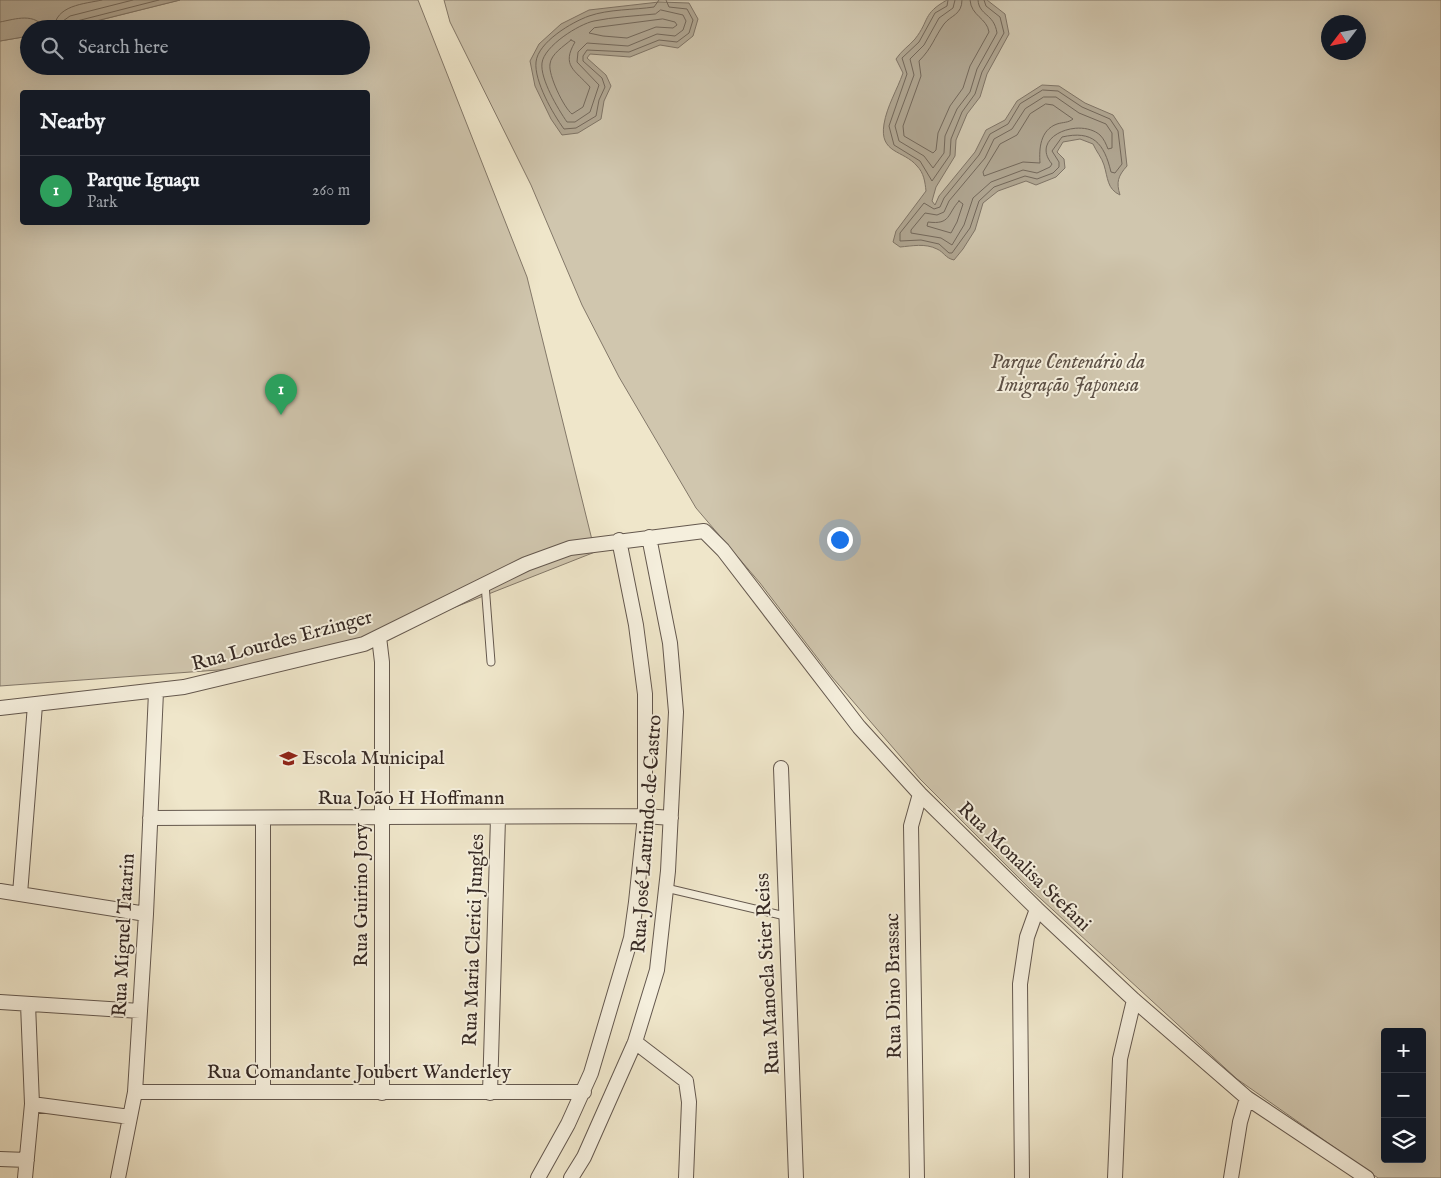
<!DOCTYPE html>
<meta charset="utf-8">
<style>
body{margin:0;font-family:"IM FELL English",serif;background:#20242c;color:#f1f3f6}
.controls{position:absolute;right:15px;bottom:15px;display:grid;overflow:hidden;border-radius:5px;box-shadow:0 5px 20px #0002}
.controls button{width:45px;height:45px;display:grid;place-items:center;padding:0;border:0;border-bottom:1px solid #363941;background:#171b24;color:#f1f3f6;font:25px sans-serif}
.compass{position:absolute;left:1321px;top:15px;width:45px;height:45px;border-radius:50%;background:#171b24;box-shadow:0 5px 20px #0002;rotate:238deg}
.you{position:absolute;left:839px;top:539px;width:18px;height:18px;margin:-12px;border:4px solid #fff;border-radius:50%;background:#1a73e8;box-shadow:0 0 0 8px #1a73e833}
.badge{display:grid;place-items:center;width:32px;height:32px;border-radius:50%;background:#c59692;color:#fff;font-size:16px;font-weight:700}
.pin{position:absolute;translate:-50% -41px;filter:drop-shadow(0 1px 2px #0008)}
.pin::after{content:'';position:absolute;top:26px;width:18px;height:15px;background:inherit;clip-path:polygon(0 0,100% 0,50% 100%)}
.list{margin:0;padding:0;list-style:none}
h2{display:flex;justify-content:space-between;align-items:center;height:65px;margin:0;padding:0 20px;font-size:21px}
h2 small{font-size:16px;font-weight:400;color:#9ea1a6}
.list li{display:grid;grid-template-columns:32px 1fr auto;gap:15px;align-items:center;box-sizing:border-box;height:70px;padding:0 20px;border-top:1px solid #363941}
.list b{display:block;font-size:19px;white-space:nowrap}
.list p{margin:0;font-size:16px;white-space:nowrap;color:#9ea1a6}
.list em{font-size:16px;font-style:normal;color:#9ea1a6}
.icon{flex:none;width:28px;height:28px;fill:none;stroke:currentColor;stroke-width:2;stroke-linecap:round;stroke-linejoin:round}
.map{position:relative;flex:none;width:1441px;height:1178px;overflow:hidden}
.search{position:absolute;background:#171b24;box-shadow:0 5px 20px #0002;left:20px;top:20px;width:350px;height:55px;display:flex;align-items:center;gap:12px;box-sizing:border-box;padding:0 18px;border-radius:28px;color:#9ea1a6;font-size:19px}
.panel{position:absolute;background:#171b24;box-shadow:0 5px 20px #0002;left:20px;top:90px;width:350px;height:135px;border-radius:5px}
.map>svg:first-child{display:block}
.green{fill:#d0c6ae;stroke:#837869;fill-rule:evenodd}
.water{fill:#b0a692;stroke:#7f7466}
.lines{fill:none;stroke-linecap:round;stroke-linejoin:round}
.shore{stroke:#73685b;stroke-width:1}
.lane-casing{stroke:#64584e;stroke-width:9}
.street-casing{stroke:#64584e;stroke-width:16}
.lane{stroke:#f5efdd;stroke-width:7}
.street{stroke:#f5efdd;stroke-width:14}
.labels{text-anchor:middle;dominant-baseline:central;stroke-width:4;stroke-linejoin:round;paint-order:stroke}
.park-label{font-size:20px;font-style:italic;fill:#5c5046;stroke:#f5efdd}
.street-label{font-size:20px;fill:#362924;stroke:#f5efdd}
.poi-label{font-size:20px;fill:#362924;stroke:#f5efdd;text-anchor:start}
</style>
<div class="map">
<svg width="1441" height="1178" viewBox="0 0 1441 1178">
<rect width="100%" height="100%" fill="#efe6ca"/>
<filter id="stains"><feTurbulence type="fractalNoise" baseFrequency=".004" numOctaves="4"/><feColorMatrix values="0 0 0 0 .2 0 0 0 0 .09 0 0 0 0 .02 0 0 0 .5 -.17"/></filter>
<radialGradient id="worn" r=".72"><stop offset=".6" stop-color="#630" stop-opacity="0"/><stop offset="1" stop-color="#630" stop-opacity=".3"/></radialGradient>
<path class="green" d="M180,0H418L527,277L595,552L387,634L259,667L0,686V41L29,36V66H361V29H64ZM22,92H368V222H22Z
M444,0H1441V1178H1378L1237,1079L1029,888L920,779L832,677L760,583L696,508L619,377L582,305L531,185L450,22ZM1328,22H1358V52H1328ZM1385,1032H1422V1159H1385Z"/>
<path class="water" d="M0,0H180L64,29H29V36L0,41Z
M947,0H987L1005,14L1009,34L987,74L980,97L967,114L956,140L955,156L936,187L932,201L935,205L939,196L975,152L986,130L1005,120L1017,101L1042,85L1059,86L1085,103L1113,115L1123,130L1127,166C1118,176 1116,182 1120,195C1107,189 1108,178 1104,165C1102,158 1096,151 1093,144L1080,139L1063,142L1057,152L1064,159L1065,168L1056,177L1036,185L1026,181L998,191L983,203L975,230L963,249L954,260C945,258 944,252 937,249C925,243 912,246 900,247L893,242L896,231L926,191C925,182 924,173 917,166C904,150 879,154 884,124C887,106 897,90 903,73L896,59C901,51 909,46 915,39C930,20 922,14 947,0Z
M659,2L689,3L698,19L693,36L678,48L660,45L630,57L590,54L587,58L606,75L611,86L604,101L601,119L578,133L562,135L551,119L535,86L530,61L539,44L561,24L589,10Z"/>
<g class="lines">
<path class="shore" d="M659,0L654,7C634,10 609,9 589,16C572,22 538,42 536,62C534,81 553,114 564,129L576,128L596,116L599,100L605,87L602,78L583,61V56L587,50L629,52L659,40L677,42L689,33L693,20L687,9L669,7L666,0
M948,0L947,6L935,13L919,42L902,58L907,74L889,126L894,145L920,161L932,181L950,155L951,139L962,112L975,94L982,72L1004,33L1000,17L986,6L984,0
M955,0L953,8L939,18L924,45L910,59L914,75L895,126L899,141L924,156L933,168L944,153L945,136L957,109L970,92L977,69L997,33C994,13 979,16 978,0
M962,0C962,15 951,15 944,24C934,38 932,48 919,61L921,76L903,126L904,136L933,153L936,150L938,133L950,106L963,88L970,66L989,32C987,18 971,16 970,0
M661,10L683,15L686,21L683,30L675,36L657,34L628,46L587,43L578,52L577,62L599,85L590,112L575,122H567C558,109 540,79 542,63C544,46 579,24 594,21C613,17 635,16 655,14Z
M663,19L675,22L677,25L673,28L656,27L627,38L603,36L589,33L594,28Z
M0,22C16,19 35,12 45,29
M54,29C55,5 84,4 102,0
M62,29L63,21L70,16L133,0
M68,29L73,22L159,0
M571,40L575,42C561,66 575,70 590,87L583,107L572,114C564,108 548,75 550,64C551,54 564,46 571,40Z
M1043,90L1058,91L1082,107L1110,119L1118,131L1122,164L1115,173L1111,172C1104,143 1093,130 1062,137L1052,151L1059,162V167L1053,173L1037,179L1025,176L994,187L979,201L970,228L952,253H949L939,244L921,240L900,241V233L924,203L934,209L940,207L944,198L979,155L990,134L1008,124L1020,104Z
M1044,97H1056L1079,113L1106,124L1112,133V148L1108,149C1106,144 1104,139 1100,135C1079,117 1029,137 1052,164L1050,167L1037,173L1023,170L991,182L973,198L964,225L952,245L941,238L911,233V230L925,213L937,215L944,212L949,201L985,158L994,139L1012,129L1025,109Z
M1046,104L1053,105L1073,119C1068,123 1063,122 1057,124C1040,130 1039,149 1040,163L1023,162L984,176L983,172L1000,144L1017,135L1030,114Z
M959,201L963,204L957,222L951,233L927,226L928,222C951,225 947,214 959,201Z"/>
<defs>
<path id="lane" d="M485,584L491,662
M666,888L785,916"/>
<path id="street" d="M379,637L382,662V1093
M0,708L184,687L364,644L526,564L570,548L704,531L723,550L859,727L920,794L1037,909L1134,1000L1247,1098L1367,1178
M781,768L796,1178
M150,818L645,816L671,818
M263,818V1092
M0,891L146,914
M20,894L35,705
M0,1002L140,1011
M635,1042L686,1081L689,1102L686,1178
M135,1092H584
M490,1093L498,818
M32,1104L130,1117
M0,1159L27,1160
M25,1178L32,1104L28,1004
M118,1178L135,1092L146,914L156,692
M538,1178L568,1124L591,1073L631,938L636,902L645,816V694L636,625L619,540
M571,1178L584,1157L635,1042L657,970L668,871L676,712L670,643L649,537
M917,1178L911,826L920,794
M1022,1178L1020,984L1027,937L1037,909
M1115,1178L1120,1059L1134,1000
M1231,1178L1240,1122L1247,1098"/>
</defs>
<use href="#lane" class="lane-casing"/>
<use href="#street" class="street-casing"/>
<use href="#lane" class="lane"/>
<use href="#street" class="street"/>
</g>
<defs>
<symbol id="school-bare" viewBox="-9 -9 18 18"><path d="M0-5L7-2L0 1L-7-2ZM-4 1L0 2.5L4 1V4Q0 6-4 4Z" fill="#8f2418" stroke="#f5efdd" stroke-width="2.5" paint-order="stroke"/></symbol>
</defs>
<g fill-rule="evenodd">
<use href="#school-bare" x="276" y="746" width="25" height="25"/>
</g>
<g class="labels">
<g class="park-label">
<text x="1068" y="362">Parque Centenário da<tspan x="1068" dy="23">Imigração Japonesa</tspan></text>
</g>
<g class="street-label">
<text transform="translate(282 641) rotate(-15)">Rua Lourdes Erzinger</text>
<text x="411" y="798">Rua João H Hoffmann</text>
<text transform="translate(647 834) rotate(-86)">Rua José Laurindo de Castro</text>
<text transform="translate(1024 867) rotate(44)">Rua Monalisa Stefani</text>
<text transform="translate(361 895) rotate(-90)">Rua Guirino Jory</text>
<text transform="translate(124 935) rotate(-87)">Rua Miguel Tatarin</text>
<text transform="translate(474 940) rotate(-88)">Rua Maria Clerici Jungles</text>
<text transform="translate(768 974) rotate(-93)">Rua Manoela Stier Reiss</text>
<text transform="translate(894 986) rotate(-91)">Rua Dino Brassac</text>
<text x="359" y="1072">Rua Comandante Joubert Wanderley</text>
</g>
<g class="poi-label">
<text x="302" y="758">Escola Municipal</text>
</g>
</g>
<rect width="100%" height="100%" filter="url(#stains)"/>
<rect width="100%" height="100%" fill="url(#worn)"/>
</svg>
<div class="controls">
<button>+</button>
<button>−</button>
<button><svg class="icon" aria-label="layers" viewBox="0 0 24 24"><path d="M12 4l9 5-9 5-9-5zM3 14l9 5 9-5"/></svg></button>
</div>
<svg class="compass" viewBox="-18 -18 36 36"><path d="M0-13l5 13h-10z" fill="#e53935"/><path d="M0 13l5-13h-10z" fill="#9ea1a6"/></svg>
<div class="you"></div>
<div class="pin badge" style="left:281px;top:415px;background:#2e9e5b">1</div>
<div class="search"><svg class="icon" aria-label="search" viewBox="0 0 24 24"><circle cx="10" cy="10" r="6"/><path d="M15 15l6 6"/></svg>Search here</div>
<section class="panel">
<h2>Nearby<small></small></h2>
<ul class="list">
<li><span class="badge" style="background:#2e9e5b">1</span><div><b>Parque Iguaçu</b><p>Park</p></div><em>260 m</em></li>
</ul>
</section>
</div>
